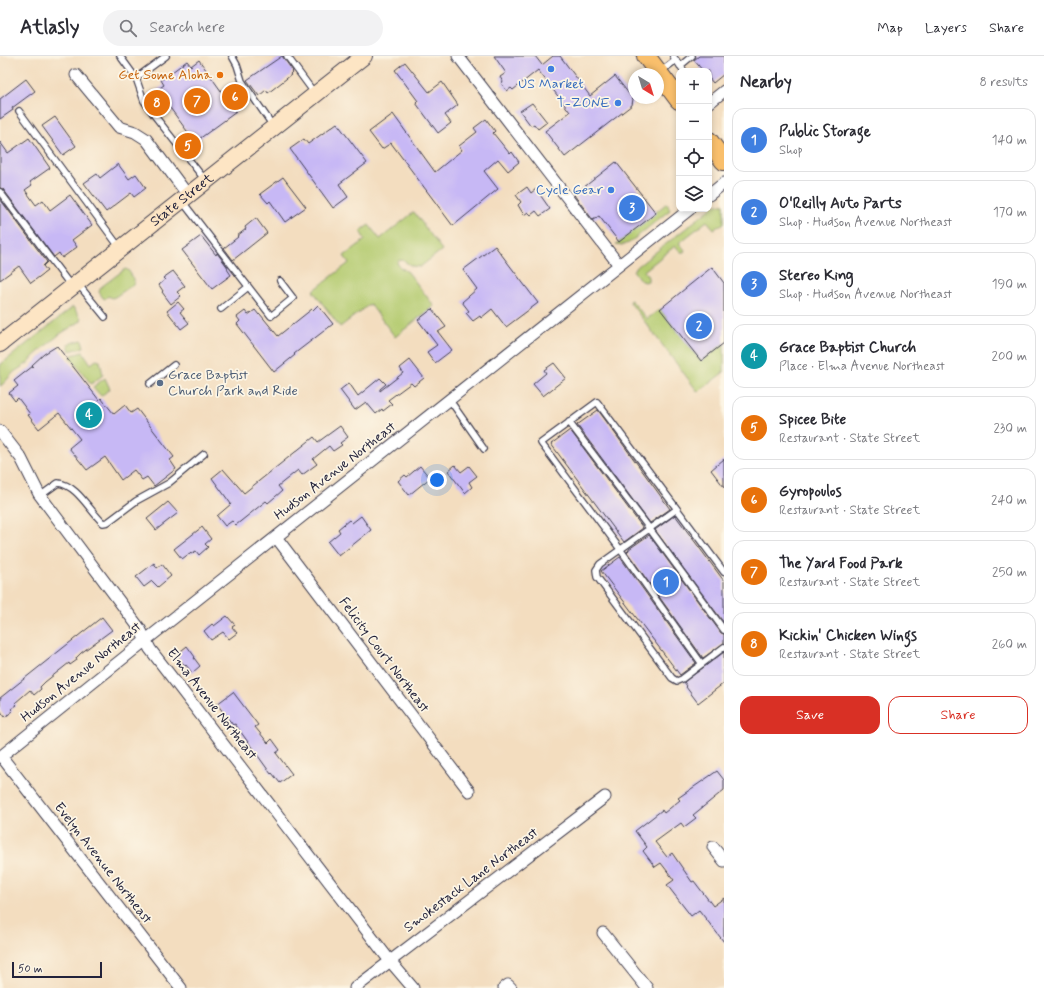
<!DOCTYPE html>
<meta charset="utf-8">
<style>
body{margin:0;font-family:Mynerve,sans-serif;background:#f2f2f3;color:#2b2b33}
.controls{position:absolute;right:12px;top:12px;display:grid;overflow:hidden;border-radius:8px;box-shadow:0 2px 6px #0003}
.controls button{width:36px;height:36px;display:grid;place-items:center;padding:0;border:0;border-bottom:1px solid #e1e1e2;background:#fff;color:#2b2b33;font:20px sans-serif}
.compass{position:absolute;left:628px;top:12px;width:36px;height:36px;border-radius:50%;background:#fff;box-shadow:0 2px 6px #0003;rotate:142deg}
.scale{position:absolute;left:12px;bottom:10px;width:90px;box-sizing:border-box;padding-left:4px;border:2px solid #22223b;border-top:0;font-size:11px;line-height:14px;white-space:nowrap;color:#22223b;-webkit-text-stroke:3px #fcf5e5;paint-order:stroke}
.you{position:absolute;left:437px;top:424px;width:14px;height:14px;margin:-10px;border:3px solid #fff;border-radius:50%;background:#1a73e8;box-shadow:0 0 0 6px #1a73e833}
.badge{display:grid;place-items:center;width:26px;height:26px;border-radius:50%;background:#d93025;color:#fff;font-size:13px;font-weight:700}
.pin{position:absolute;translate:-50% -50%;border:2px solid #fff;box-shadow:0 1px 4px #0006}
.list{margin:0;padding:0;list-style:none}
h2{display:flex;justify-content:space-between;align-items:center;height:52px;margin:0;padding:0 16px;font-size:17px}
h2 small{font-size:13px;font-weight:400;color:#7c7c81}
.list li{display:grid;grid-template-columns:26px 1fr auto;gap:12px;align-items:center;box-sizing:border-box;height:64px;margin:0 8px 8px;padding:0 8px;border:1px solid #e1e1e2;border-radius:12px}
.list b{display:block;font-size:15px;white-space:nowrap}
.list p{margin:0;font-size:13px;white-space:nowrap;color:#7c7c81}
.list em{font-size:13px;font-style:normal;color:#7c7c81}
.actions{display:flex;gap:8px;padding:12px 16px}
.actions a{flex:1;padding:9px 0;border:1px solid #d93025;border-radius:12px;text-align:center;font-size:14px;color:#d93025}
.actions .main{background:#d93025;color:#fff}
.icon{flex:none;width:22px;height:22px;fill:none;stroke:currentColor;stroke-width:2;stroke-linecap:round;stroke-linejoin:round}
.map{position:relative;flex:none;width:724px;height:932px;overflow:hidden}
header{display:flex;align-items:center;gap:24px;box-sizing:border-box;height:56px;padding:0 20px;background:#fff;border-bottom:1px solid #e1e1e2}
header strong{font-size:19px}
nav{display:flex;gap:22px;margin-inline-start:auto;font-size:14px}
.search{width:280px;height:36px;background:#f2f2f3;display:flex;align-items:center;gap:10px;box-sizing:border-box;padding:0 14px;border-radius:22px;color:#7c7c81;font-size:15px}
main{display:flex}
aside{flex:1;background:#fff}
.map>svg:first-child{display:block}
.green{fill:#b4cb70;stroke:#6b7656}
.building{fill:#c7b8f5}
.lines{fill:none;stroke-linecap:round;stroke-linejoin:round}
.service-casing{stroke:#413e4f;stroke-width:8}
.minor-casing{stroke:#413e4f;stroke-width:13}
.secondary-casing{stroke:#413e4f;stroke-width:18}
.primary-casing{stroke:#413e4f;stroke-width:20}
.service{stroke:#fff;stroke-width:5.5}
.minor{stroke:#fff;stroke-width:11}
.secondary{stroke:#fde5c4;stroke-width:16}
.primary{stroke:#f9bf6c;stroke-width:18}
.shop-dot{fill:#3f7fe0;stroke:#fcf5e5;stroke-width:1.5}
.food-dot{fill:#e8710a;stroke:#fcf5e5;stroke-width:1.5}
.service-dot{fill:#5c6f8a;stroke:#fcf5e5;stroke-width:1.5}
.labels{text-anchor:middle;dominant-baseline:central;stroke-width:3.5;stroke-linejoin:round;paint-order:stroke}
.food-label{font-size:14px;fill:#c56008;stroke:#fcf5e5;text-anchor:end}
.shop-label{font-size:14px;fill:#366cbe;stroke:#fcf5e5;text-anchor:end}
.street-label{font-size:14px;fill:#22223b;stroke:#fcf5e5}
.service-label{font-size:14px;fill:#4e5e75;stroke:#fcf5e5;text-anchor:start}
</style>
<header>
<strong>Atlasly</strong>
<div class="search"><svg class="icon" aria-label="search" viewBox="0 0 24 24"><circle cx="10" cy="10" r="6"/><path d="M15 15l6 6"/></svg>Search here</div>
<nav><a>Map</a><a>Layers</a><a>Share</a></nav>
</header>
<main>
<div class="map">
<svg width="724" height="932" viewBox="0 0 724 932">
<rect width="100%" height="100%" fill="#fcf5e5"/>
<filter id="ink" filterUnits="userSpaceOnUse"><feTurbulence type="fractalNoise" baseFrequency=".025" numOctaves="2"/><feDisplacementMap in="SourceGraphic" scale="8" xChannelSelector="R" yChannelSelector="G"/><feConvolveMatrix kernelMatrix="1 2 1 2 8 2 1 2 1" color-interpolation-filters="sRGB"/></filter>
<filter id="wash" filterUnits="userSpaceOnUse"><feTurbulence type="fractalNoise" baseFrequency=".012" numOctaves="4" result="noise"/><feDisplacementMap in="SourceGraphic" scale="16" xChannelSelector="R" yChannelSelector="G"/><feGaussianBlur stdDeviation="0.9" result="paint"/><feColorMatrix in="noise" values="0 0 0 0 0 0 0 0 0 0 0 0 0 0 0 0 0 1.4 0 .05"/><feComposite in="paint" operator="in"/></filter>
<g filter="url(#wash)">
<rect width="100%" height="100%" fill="#f3ddbf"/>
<path class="green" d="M667,147L670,154L629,187L622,189L616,188Z
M721,148H724V167L714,173L707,165L679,187L685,194L684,196H681L675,190L644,215L648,221V225L645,226L640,224L633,214L714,150Z
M414,156L442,194L420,211L412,210L402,204L398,205L397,207L400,211L408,216L434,250L395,281L370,248L340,271L313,235L349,207L344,200L365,184L360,175L369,169L380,183Z
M125,213L128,214L134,223V228L115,241L112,242L108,240L105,243L103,242L99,236L101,231Z
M631,244L647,263L660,253L701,305L724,287V316L698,336L629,245Z
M73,251L81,262V265L60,278L35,299L28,307L14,316L2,329L0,330V309Z
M82,284L84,291L70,295L68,288Z
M83,296L91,308L96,304L100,305L103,319L91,328L71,302L72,299Z
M105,322L110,333L101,340L93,331Z"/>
<g id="blocks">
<path class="building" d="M282,0L293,15L290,18L291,19L268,37L266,34L259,40L247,24Z
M494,0H535L542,9L553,0H560L590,40L615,20L633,43L632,49L565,101L545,75L570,56L538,14L513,34L511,32L507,35L501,27L503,26L500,21L506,17Z
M699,0H724V18L713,27L709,22V15H703L694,4Z
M199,4L236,56L195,86L157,34L164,29L161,24L187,5L191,10Z
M405,6L429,36L442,26L458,49L445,59L451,67L438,77L416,47L418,45L395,14Z
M26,23L35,35L12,52L13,54L0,63V43Z
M532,47L547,66L538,73L534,68L531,70L520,55Z
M393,58L435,116L462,94L459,90L477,76L474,72L486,63L495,75L493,77L510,98L512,96L519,106L508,115L498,103L484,115L498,133L453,170L391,87L382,93L369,76Z
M55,61L76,90L63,99L42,70Z
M337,67L367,107L339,128L348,141L333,152L290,93L304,83L308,88Z
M29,82L50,112L30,126L32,129L25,134L36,149L43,144L50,154L70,139L92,169L72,184L77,191L62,202L59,197L54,201L3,133L0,132V86L8,97Z
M616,106L656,157L619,186L599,160L593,164L574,139Z
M118,108L129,123L136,118L146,132L134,141L131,137L106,156L84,127L97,118L100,122Z
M283,121L306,151L285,166L270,145L268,147L260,138Z
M527,131L531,137L536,133L550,153L540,160L536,155L531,159L528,156L524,159L518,149L521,146L516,139Z
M0,143L47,206L43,210L47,215L31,227L19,210L0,224Z
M256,162L267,177L233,204L224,192L238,181L237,180L246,173L245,171Z
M201,180L216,199L217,197L226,209L228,212L227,213L231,219L212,233L182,194Z
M495,190L538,247L506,271L492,253L481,262L480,260L473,265L466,257L469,255L462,246L477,233L463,214Z
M712,211L724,227V287L701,305L660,253Z
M173,215L185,230L177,236L181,240L171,248L162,236L163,235L159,229L165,224L163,222Z
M178,246L184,253L180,256L189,267L181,273L167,255Z
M318,249L333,268L294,298L295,299L274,316L237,268L240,265L237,261L245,255L248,259L255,254L259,259L260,258L278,280L312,253L313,254Z
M432,253L446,271L438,276L452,294L435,307L427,296L437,289L418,264Z
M57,290L99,344L101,342L114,358L125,349L131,357L137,353L174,401L170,404L176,413L154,430L147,421L142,424L134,414L121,424L105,401L87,414L69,392L80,383L59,357L39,373L28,359L30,358L18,342L15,345L9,337L18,330L14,325L33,310L32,309L44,298Z
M410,304L424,322L414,330L411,327L388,344L392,348L383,355L382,353L376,358L366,346L355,354L340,334L349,327L358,340L380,322L386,328L380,333V335L403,317L400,312Z
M554,307L566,322L543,340L533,328L546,317L544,314Z
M598,354L670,453L650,467L577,369Z
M340,370L348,381L340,387L342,389L333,395L329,390L313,403L317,408L302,419L298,414L278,430L282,435L268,447L266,445L236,469L232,465L225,470L217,460L231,448L212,422L223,413L244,437L314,381L318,386Z
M570,374L643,472L624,486L551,388Z
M724,403V431L711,414Z
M455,409L461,416L469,410L477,420L469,426L472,431L465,437L448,415Z
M420,410L430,422L409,439L398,425L405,419L407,421Z
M168,446L178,457L156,474L147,463Z
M675,459L724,525V567L655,474Z
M361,460L371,474L339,500L328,486L340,476L338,473L349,464L352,467Z
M202,471L211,483L205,488L208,491L199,499L196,495L191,498L190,497L182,503L174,493Z
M649,479L721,577L724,578V587L703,602L627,496L629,494V493Z
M620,501L696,607L680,619L601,515Z
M154,507L157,512L162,508L171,520L158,531L152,525L144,531L136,521Z
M227,560L235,569L232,571L237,577L229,583L223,576L211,584L204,575L212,568L214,570Z
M102,561L112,574L81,597L76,602L77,604L70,609L69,607L45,626L40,631L41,633L34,639L30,634L15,647L17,649L11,653L13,655L5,661L0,654V642Z
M187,590L195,601L194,602L200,610L192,617L186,609L185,610L176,599Z
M724,596V627L698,647L686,631L687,630L684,626Z
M233,636L258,669L255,671L268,687L272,683L280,694L276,697L292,718L280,727L272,717L271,718L235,668L233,669L217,648Z
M717,715L724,724V734L693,759L696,762L684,771L681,767L655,786L667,801L672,797L692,826L694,825L713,850L724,842V886L699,854L691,860L667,829L674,824L661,807L655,811L643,795L647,791L635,775L662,754L664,757L680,744L678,742Z"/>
</g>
</g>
<g filter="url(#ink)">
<use href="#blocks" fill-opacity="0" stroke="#413e4f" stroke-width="1"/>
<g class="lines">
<defs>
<path id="service" d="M120,0L136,22L144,45L154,59L205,124
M232,0L237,9L242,25L273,70
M287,0L315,38
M673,0L684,15
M680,10L692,0
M660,16L676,4
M136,22L166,0
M19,55L120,192
M0,136L71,230
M182,145L271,260L293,242L280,225
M78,228L105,261
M221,253L248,231
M150,328L174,309
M449,343L484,393
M569,366L649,472L724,574
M40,440L58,427C77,429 89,454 103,467L108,466L136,445L169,427L204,398
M677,453L597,346L541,387L620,493L702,608
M724,516L677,453L600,508L596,514L597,521L672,622L677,625L682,623L724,591"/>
<path id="minor" d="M458,0L619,209
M76,19L119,71L135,76L146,83L187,138
M709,47L724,35
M709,139L724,127
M0,375L21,402L39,438L140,573L150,593L390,905L413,932
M276,481L469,735
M1,700L181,932
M0,701L146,584L690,153
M713,791L724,805
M603,877L647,932
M355,932L605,741
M504,932L508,929L511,932"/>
<g id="secondary">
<path id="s1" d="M0,288L364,0"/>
</g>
<path id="primary" d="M646,0L679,44
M709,85L724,105"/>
</defs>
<use href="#service" class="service-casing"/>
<use href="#minor" class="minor-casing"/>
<use href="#secondary" class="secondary-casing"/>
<use href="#primary" class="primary-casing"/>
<use href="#service" class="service"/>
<use href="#minor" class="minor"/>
<use href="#secondary" class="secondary"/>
<use href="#primary" class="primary"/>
</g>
</g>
<g class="shop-dot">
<circle cx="551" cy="13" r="4"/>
<circle cx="618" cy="47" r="4"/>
<circle cx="611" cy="134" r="4"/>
</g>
<circle class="food-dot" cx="220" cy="19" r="4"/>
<circle class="service-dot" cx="160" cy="327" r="4"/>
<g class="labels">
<g class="food-label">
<text x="212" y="19">Get Some Aloha</text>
</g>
<g class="shop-label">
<text x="551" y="28" text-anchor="middle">US Market</text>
<text x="610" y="47">T-ZONE</text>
<text x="603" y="134">Cycle Gear</text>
</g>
<g class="street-label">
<text stroke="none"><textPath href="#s1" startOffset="232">State Street</textPath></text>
<text transform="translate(335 415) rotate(-38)">Hudson Avenue Northeast</text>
<text transform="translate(384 599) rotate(53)">Felicity Court Northeast</text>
<text transform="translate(81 616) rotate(-39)">Hudson Avenue Northeast</text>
<text transform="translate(212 648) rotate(52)">Elma Avenue Northeast</text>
<text transform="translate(103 807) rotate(52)">Evelyn Avenue Northeast</text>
<text transform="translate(471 824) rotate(-37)">Smokestack Lane Northeast</text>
</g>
<g class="service-label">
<text x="168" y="319">Grace Baptist<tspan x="168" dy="16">Church Park and Ride</tspan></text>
</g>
</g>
</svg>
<div class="controls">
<button>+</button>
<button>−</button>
<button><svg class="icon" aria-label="locate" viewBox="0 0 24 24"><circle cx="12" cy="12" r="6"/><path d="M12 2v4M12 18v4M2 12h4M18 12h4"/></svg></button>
<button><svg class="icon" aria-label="layers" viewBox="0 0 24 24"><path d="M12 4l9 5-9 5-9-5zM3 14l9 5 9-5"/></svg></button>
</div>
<svg class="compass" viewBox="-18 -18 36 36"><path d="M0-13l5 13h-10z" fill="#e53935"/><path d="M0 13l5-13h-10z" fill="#7c7c81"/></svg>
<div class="scale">50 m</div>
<div class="you"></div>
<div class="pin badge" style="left:666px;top:526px;background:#3f7fe0">1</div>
<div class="pin badge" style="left:699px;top:270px;background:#3f7fe0">2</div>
<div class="pin badge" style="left:632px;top:152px;background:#3f7fe0">3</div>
<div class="pin badge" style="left:89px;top:359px;background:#0f9aa8">4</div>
<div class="pin badge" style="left:188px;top:90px;background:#e8710a">5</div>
<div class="pin badge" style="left:235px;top:41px;background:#e8710a">6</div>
<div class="pin badge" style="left:197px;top:45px;background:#e8710a">7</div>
<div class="pin badge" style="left:157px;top:47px;background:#e8710a">8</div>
</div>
<aside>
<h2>Nearby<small>8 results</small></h2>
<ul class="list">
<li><span class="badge" style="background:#3f7fe0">1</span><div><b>Public Storage</b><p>Shop</p></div><em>140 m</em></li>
<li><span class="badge" style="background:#3f7fe0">2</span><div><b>O'Reilly Auto Parts</b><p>Shop · Hudson Avenue Northeast</p></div><em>170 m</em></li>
<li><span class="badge" style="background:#3f7fe0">3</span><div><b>Stereo King</b><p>Shop · Hudson Avenue Northeast</p></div><em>190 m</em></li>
<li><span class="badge" style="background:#0f9aa8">4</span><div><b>Grace Baptist Church</b><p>Place · Elma Avenue Northeast</p></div><em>200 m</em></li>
<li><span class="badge" style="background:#e8710a">5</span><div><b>Spicee Bite</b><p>Restaurant · State Street</p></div><em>230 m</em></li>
<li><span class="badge" style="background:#e8710a">6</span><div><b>Gyropoulos</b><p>Restaurant · State Street</p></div><em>240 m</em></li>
<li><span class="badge" style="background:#e8710a">7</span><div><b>The Yard Food Park</b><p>Restaurant · State Street</p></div><em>250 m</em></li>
<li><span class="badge" style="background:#e8710a">8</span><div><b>Kickin' Chicken Wings</b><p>Restaurant · State Street</p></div><em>260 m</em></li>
</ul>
<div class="actions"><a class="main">Save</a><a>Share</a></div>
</aside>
</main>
